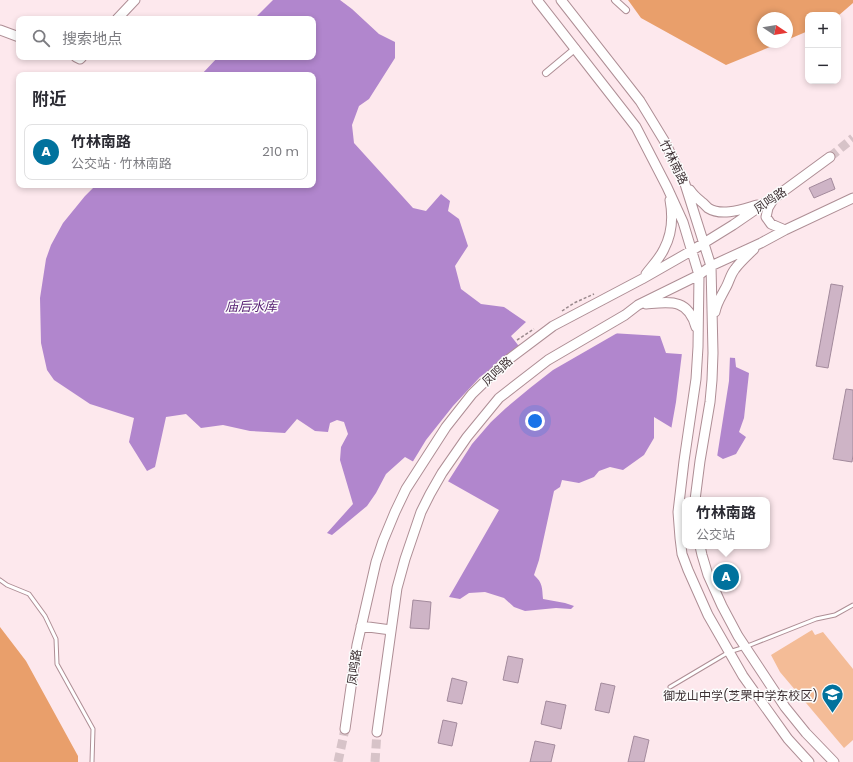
<!DOCTYPE html>
<html lang="zh">
<meta charset="utf-8">
<style>
body{margin:0;font-family:Poppins,"Noto Sans SC",sans-serif;background:#f2f2f3;color:#2b2b33}
.controls{position:absolute;right:12px;top:12px;display:grid;overflow:hidden;border-radius:8px;box-shadow:0 2px 6px #0003}
.controls button{width:36px;height:36px;display:grid;place-items:center;padding:0;border:0;border-bottom:1px solid #e1e1e2;background:#fff;color:#2b2b33;font:20px sans-serif}
.compass{position:absolute;left:757px;top:12px;width:36px;height:36px;border-radius:50%;background:#fff;box-shadow:0 2px 6px #0003;rotate:102deg}
.you{position:absolute;left:535px;top:421px;width:14px;height:14px;margin:-10px;border:3px solid #fff;border-radius:50%;background:#1a73e8;box-shadow:0 0 0 6px #1a73e833}
.badge{display:grid;place-items:center;width:26px;height:26px;border-radius:50%;background:#01729d;color:#fff;font-size:13px;font-weight:700}
.pin{position:absolute;translate:-50% -50%;border:2px solid #fff;box-shadow:0 1px 4px #0006}
.popup{position:absolute;left:682px;top:497px;width:88px;height:52px;box-sizing:border-box;display:grid;place-content:center;border-radius:8px;background:#fff;filter:drop-shadow(0 1px 3px #0005);font-size:13px;white-space:nowrap;color:#7c7c81}
.popup b{font-size:15px;color:#2b2b33}
.popup::after{content:'';position:absolute;left:50%;top:100%;margin-left:-8px;border:8px solid transparent;border-top-color:#fff}
.list{margin:0;padding:0;list-style:none}
h2{display:flex;justify-content:space-between;align-items:center;height:52px;margin:0;padding:0 16px;font-size:17px}
h2 small{font-size:13px;font-weight:400;color:#7c7c81}
.list li{display:grid;grid-template-columns:26px 1fr auto;gap:12px;align-items:center;box-sizing:border-box;height:56px;margin:0 8px 8px;padding:0 8px;border:1px solid #e1e1e2;border-radius:8px}
.list b{display:block;font-size:15px;white-space:nowrap}
.list p{margin:0;font-size:13px;white-space:nowrap;color:#7c7c81}
.list em{font-size:13px;font-style:normal;color:#7c7c81}
.icon{flex:none;width:22px;height:22px;fill:none;stroke:currentColor;stroke-width:2;stroke-linecap:round;stroke-linejoin:round}
.map{position:relative;flex:none;width:853px;height:762px;overflow:hidden}
.search{position:absolute;background:#fff;box-shadow:0 2px 6px #0003;left:16px;top:16px;width:300px;height:44px;display:flex;align-items:center;gap:10px;box-sizing:border-box;padding:0 14px;border-radius:8px;color:#7c7c81;font-size:15px}
.panel{position:absolute;background:#fff;box-shadow:0 2px 6px #0003;left:16px;top:72px;width:300px;height:116px;border-radius:8px}
.map>svg:first-child{display:block}
.green{fill:#f4bc97}
.forest{fill:#e99f6b}
.water{fill:#b186cd}
.pier{fill:#fde8ed}
.building{fill:#ceb4c6;stroke:#a38a9c}
.lines{fill:none;stroke-linecap:round;stroke-linejoin:round}
.secondary-tunnel{stroke:#d7c3c8;stroke-width:9;stroke-dasharray:9 4.5;stroke-linecap:butt}
.lane-casing{stroke:#ae8e95;stroke-width:5}
.street-casing{stroke:#ae8e95;stroke-width:8}
.secondary-casing{stroke:#ae8e95;stroke-width:11}
.path{stroke:#99888c;stroke-width:1.5;stroke-dasharray:3 2;stroke-linecap:butt}
.lane{stroke:#fff;stroke-width:3}
.street{stroke:#fff;stroke-width:6}
.secondary{stroke:#fff;stroke-width:9}
.labels{text-anchor:middle;dominant-baseline:central;stroke-width:3;stroke-linejoin:round;paint-order:stroke}
.street-label{font-size:12px;fill:#3d3033;stroke:#fcfcfc}
.poi-label{font-size:12px;fill:#3d3033;stroke:#fcfcfc;text-anchor:end}
.water-label{font-size:13px;font-style:italic;fill:#541c71;stroke:#fcfcfc}
</style>
<div class="map">
<svg width="853" height="762" viewBox="0 0 853 762">
<rect width="100%" height="100%" fill="#fde8ed"/>
<path class="green" d="M812,630L815,635L823,632L853,669V740L844,748L780,672L771,655Z"/>
<path class="forest" d="M628,0H853V3L838,16V15H808V31L787,40V18H763V42H782L726,65L641,18Z
M0,627L26,661L78,756V762H0Z"/>
<path class="water" d="M273,0H340L352,9L379,34L395,42V58L369,99L359,106L352,125L354,143L413,208L426,211L441,194L450,201L448,211L459,219L468,246L455,266L461,289L481,304L504,307L526,322L511,336L518,345L578,331L660,336L666,353L735,358L736,367L749,373L744,418L739,432L746,437L736,454L723,459L654,417V438L644,455L623,470L610,467L599,471L594,477L579,483L562,480L560,487L554,491L539,560L534,575C543,583 542,588 543,599L565,603L574,606L571,609L556,608L525,611L514,607L504,598L485,592L469,593L460,599L449,597L499,510L405,457L386,474L376,493L367,506L332,535L327,533L353,504L340,460L341,447L348,434L344,422L337,420L330,423L328,432L315,431L297,419L285,433L250,431L223,425L201,428L186,414L166,417L155,467L147,471L129,442L134,418L90,404L54,380L47,370L41,343L40,298L46,259L51,245L63,223L85,196L96,185H313V75H201L218,57H313V19H254Z"/>
<path class="pier" d="M578,329L619,332L553,370L530,388L506,408L491,422L472,444L447,483L412,463L426,440L453,406L480,377L530,340Z
M682,353L730,356L729,381L717,457L671,430L676,402Z"/>
<path class="building" d="M831,178L835,189L814,198L809,188Z
M831,284L843,286L828,368L816,366Z
M846,389L853,390V455L852,462L833,459Z
M413,600L431,602L429,629L410,628Z
M508,656L523,659L518,683L503,680Z
M452,678L467,682L462,704L447,701Z
M601,683L615,686L609,713L595,710Z
M546,701L566,705L561,729L541,724Z
M443,720L457,723L452,746L438,743Z
M634,736L649,740L644,762H628Z
M535,741L555,745L551,762H530Z"/>
<g class="lines">
<path class="secondary-tunnel" d="M830,157L853,138
M338,762L345,729
M375,762L377,732"/>
<defs>
<path id="lane" d="M0,580L7,585L29,594L45,616L56,639L57,664L93,729L92,762
M670,687L729,652L745,647L816,619L835,615L853,605"/>
<path id="street" d="M615,0L626,10
M546,73L576,48"/>
<path id="secondary" d="M537,0L636,127L667,187L683,222L699,275L698,347L696,379L684,461L678,512L680,538L682,554L688,570L708,615L743,676L788,739L809,762
M561,0L640,101L665,142L685,184L711,266L713,353L712,380L710,402L700,461L695,500
M117,19L135,0
M0,30L19,37
M76,57L80,59L82,57
M690,190C694,196 697,198 703,203C705,205 706,206 708,208C722,217 743,209 757,205
M774,198L768,208L766,217L771,224L785,230
M646,274C652,266 660,258 664,249C672,234 673,216 670,200
M646,304C670,302 688,298 696,327
M715,312C717,302 721,297 725,289C729,283 730,275 735,269C740,262 748,255 754,249
M700,546L702,555L708,575L722,606L738,636L785,707L806,733L834,762
M361,626L391,630
M345,729L357,645L376,562L383,541L395,512L406,489L446,427L472,394L504,363L553,326L642,279L691,251L733,225L765,203L774,198L830,157
M377,732L397,588L405,559L421,512L430,494L442,473L467,437L499,398L548,360L625,315L638,305L699,275L711,266L761,243L785,230L853,198"/>
</defs>
<use href="#lane" class="lane-casing"/>
<use href="#street" class="street-casing"/>
<use href="#secondary" class="secondary-casing"/>
<path class="path" d="M562,311L574,303L594,294
M517,340L534,329"/>
<use href="#lane" class="lane"/>
<use href="#street" class="street"/>
<use href="#secondary" class="secondary"/>
</g>
<defs>
<symbol id="school-pin" viewBox="-11 -11 22 30"><path d="M0 17L-7.5 6A9.5 9.5 0 1 1 7.5 6Z" fill="#01729d" stroke="#fcfcfc"/><path d="M0-5L7-2L0 1L-7-2ZM-4 1L0 2.5L4 1V4Q0 6-4 4Z" fill="#fff"/></symbol>
</defs>
<g fill-rule="evenodd">
<use href="#school-pin" x="820" y="682" width="25" height="34"/>
</g>
<g class="labels">
<g class="street-label">
<text transform="translate(674 162) rotate(64)">竹林南路</text>
<text transform="translate(770 200) rotate(-34)">凤鸣路</text>
<text transform="translate(497 371) rotate(-43)">凤鸣路</text>
<text transform="translate(354 667) rotate(-82)">凤鸣路</text>
</g>
<g class="poi-label">
<text x="818" y="695">御龙山中学(芝罘中学东校区)</text>
</g>
<g class="water-label">
<text x="251" y="306">庙后水库</text>
</g>
</g>
</svg>
<div class="controls">
<button>+</button>
<button>−</button>
</div>
<svg class="compass" viewBox="-18 -18 36 36"><path d="M0-13l5 13h-10z" fill="#e53935"/><path d="M0 13l5-13h-10z" fill="#7c7c81"/></svg>
<div class="you"></div>
<div class="pin badge" style="left:726px;top:577px">A</div>
<div class="popup"><b>竹林南路</b>公交站</div>
<div class="search"><svg class="icon" aria-label="search" viewBox="0 0 24 24"><circle cx="10" cy="10" r="6"/><path d="M15 15l6 6"/></svg>搜索地点</div>
<section class="panel">
<h2>附近<small></small></h2>
<ul class="list">
<li><span class="badge">A</span><div><b>竹林南路</b><p>公交站 · 竹林南路</p></div><em>210 m</em></li>
</ul>
</section>
</div>
